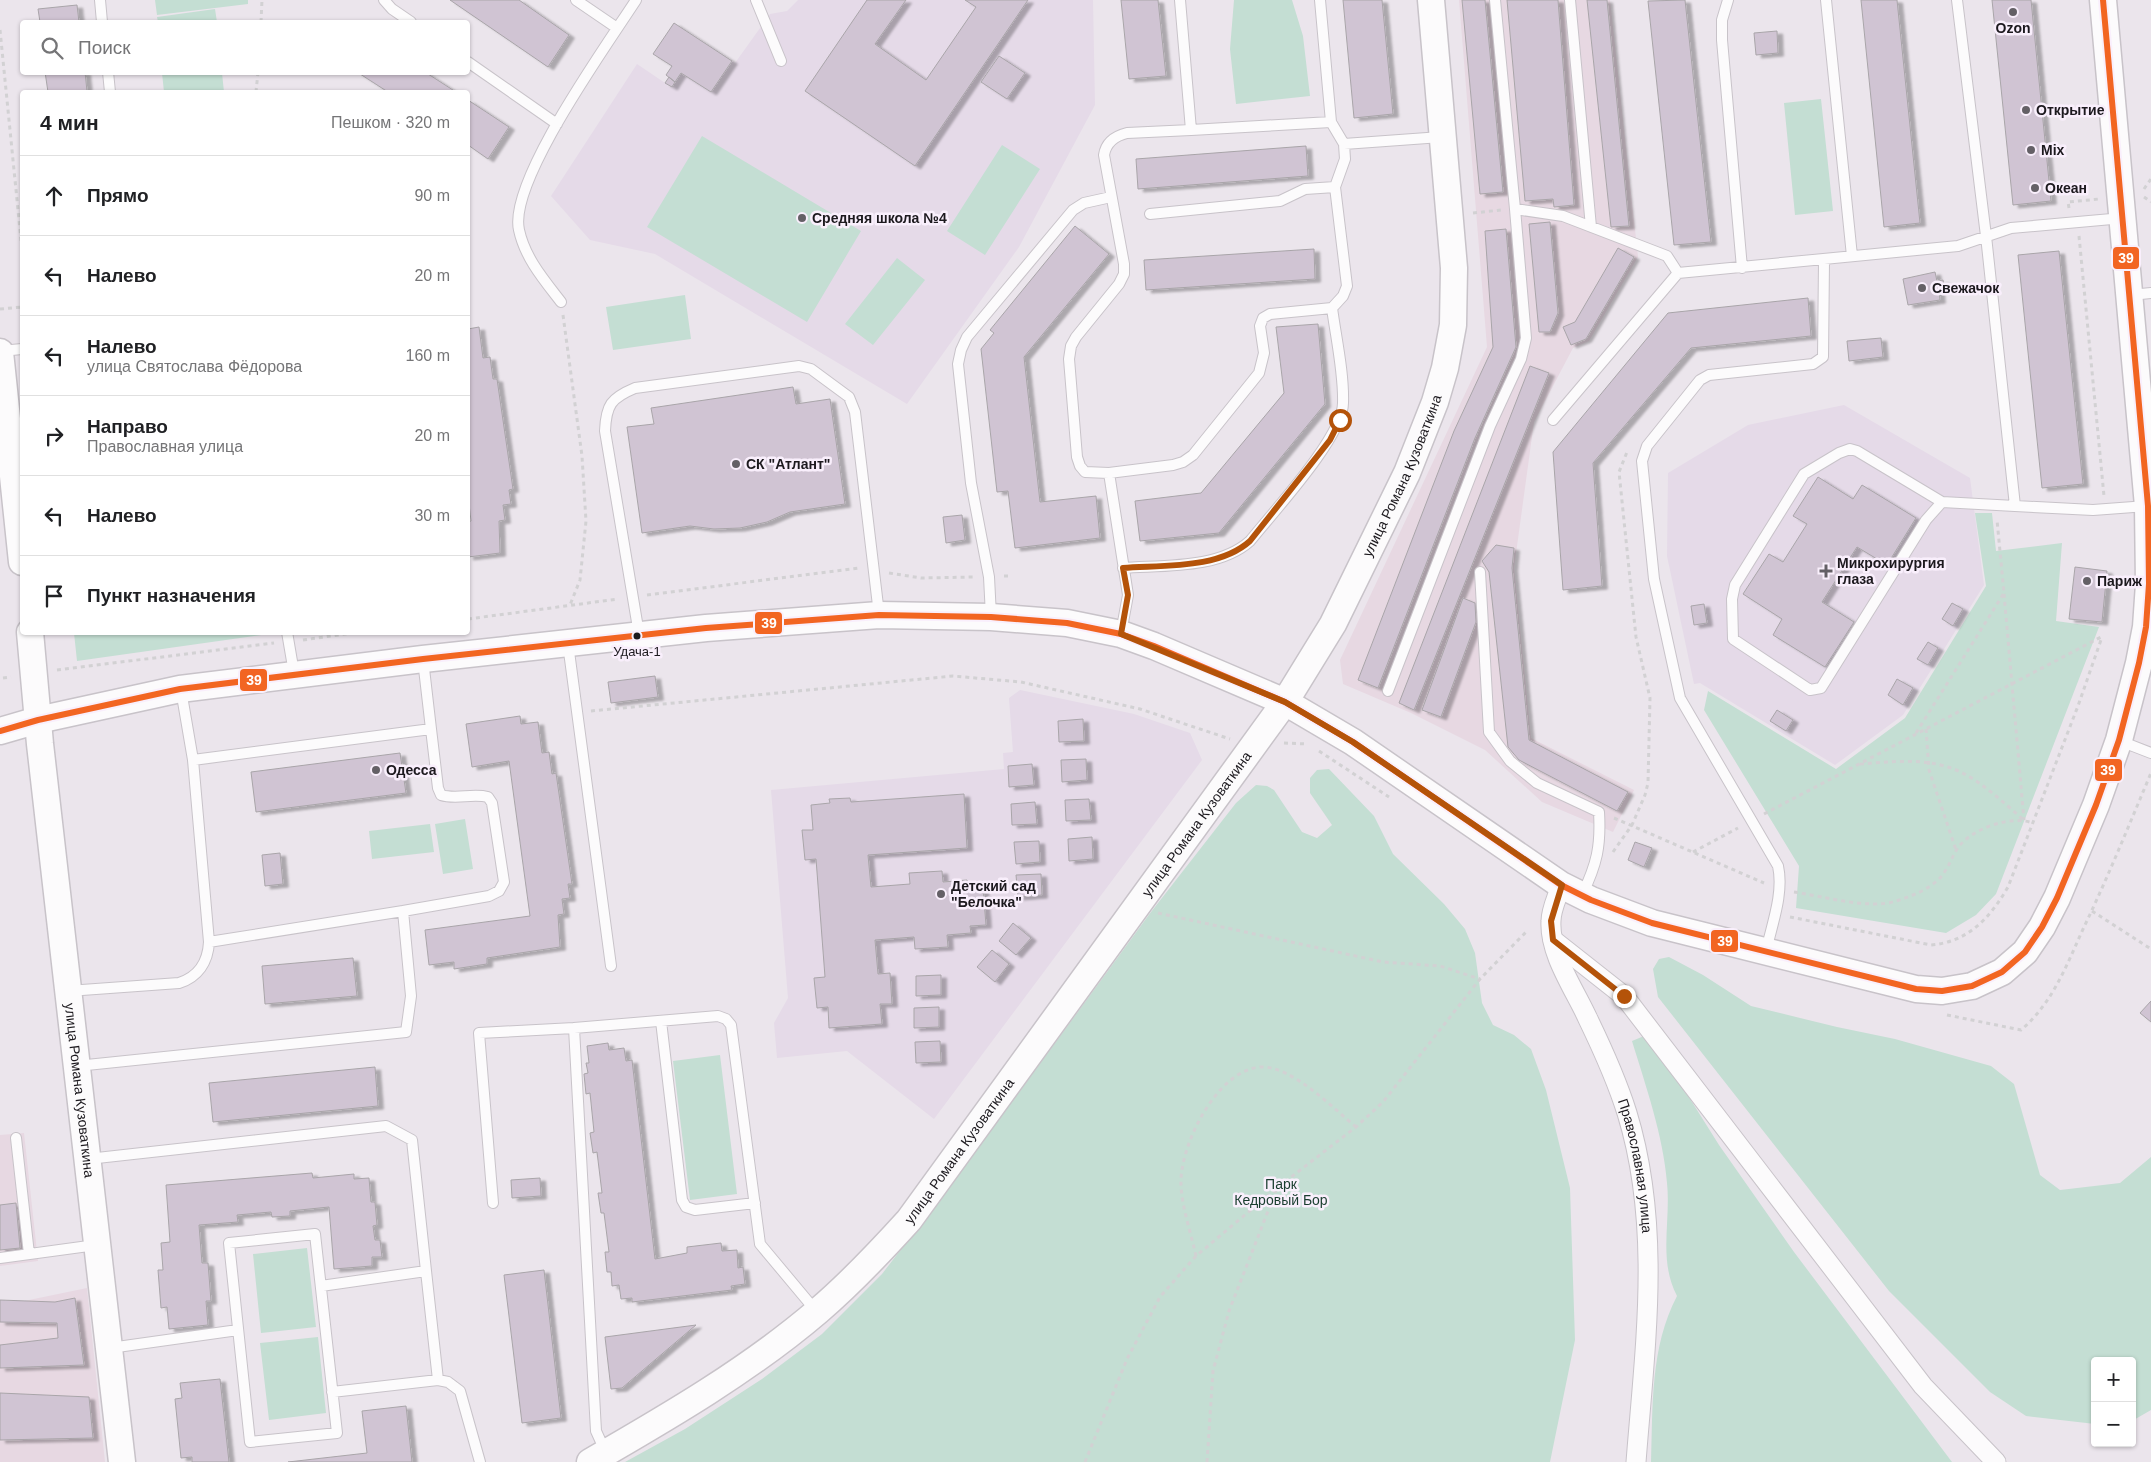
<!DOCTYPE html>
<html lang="ru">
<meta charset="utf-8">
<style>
body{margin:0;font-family:Arial,sans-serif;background:#f6f6f6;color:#202124}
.controls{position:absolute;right:15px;bottom:15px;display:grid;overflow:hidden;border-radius:5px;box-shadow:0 1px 4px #0004}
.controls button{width:45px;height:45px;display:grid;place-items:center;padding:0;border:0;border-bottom:1px solid #e0e0e0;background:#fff;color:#202124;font:25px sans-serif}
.stop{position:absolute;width:15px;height:15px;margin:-11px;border:4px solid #b45309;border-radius:50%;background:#fff}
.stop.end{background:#b45309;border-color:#fff;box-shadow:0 1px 5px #0008}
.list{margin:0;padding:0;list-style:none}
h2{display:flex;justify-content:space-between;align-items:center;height:65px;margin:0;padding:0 20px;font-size:21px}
h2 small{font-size:16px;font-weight:400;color:#757577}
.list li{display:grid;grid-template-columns:32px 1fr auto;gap:15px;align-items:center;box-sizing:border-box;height:80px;padding:0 20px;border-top:1px solid #e0e0e0}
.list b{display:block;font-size:19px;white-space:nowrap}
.list p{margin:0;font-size:16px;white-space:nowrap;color:#757577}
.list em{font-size:16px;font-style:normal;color:#757577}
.icon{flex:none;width:28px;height:28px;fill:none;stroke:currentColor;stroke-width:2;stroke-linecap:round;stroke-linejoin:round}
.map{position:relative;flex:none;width:2151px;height:1462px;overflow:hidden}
.search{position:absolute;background:#fff;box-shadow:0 1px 4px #0004;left:20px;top:20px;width:450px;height:55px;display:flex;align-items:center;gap:12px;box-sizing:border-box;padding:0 18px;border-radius:5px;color:#757577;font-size:19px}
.panel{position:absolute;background:#fff;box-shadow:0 1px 4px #0004;left:20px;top:90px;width:450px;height:545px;border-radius:5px}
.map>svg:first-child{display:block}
.industrial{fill:#e7d8e2}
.built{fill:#e5dae8}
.green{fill:#c4ded3}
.building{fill:#d0c4d3;stroke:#a9a5a9;filter:url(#shadow)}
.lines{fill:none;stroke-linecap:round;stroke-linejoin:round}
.lane-casing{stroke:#c8c3c9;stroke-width:12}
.street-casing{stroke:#c8c3c9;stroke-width:21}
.secondary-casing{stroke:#c8c3c9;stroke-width:29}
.path{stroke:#d2d1d3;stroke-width:3;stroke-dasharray:4 4;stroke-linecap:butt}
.lane{stroke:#fcfbfc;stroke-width:10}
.street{stroke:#fcfbfc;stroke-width:19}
.secondary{stroke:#fcfbfc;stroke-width:26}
.bus-1-casing{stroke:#f9effc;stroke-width:10}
.bus-1{stroke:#f26522;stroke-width:6}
.route{stroke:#b45309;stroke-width:6}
.poi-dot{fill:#646066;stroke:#f9effc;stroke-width:2}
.bus-dot{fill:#1c191e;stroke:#f9effc;stroke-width:2}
.labels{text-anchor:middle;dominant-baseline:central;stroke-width:5;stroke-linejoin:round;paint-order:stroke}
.bus-label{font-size:13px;fill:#1c191e;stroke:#f9effc}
.poi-label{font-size:14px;font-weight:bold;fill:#1c191e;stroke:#f9effc;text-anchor:start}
.street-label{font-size:14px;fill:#1c191e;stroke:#f9effc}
.park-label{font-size:14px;fill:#193d2e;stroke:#f9effc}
.line-badge{stroke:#f9effc;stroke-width:2}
.badge-label{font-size:14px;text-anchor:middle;font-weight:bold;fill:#fff}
</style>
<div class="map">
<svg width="2151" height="1462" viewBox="0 0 2151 1462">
<defs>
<filter id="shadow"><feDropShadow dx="5.5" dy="3" stdDeviation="1" flood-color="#0004"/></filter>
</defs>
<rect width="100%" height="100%" fill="#ebe5ec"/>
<path class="industrial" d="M1459,0H1610L1638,257L1589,341L1573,348L1534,422L1514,568L1531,738L1634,790L1613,832L1542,802L1485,750L1411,713L1343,684L1340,660L1487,347Z
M24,1133L38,1261L0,1266V1135Z
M87,1288L105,1462H0V1306Z"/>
<path class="built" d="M798,0H1093L1095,105L1019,247L907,404L655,254L590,240L551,196L637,64L671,87L681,73L711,92L732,61L735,63L770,14L787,11Z
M1844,405L1970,478L1984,585L1903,715L1835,765L1700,683L1694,684L1667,556L1668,473L1748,425Z
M1020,690L1134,714L1190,733L1202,760L934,1119L847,1051L777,1058L774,1023L788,998L771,790L1004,769L1003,753L1013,752L1009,698Z"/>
<path class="green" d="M155,0H248V4L157,15Z
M1234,0H1292L1303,36L1310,96L1236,104L1230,49Z
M215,9L217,22H158L157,17Z
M162,73H222L224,92H164Z
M1821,99L1833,211L1795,215L1784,103Z
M702,136L861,231L807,322L647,227Z
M1002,145L1040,169L985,255L947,231Z
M897,258L925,280L873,345L845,324Z
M685,295L691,339L613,350L606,307Z
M1975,513H1992L1996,551L2062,543L2056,621L2099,627L1996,894L1976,915L1946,933L1796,908L1799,866L1704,710L1708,691L1836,769L1905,718L1986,586Z
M276,633L77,661L74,633L276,632Z
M1329,769L1374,816L1393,854L1444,904L1465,929L1475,953L1482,1003L1493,1025L1514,1035L1531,1049L1546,1090L1570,1188L1575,1340L1550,1462H625L685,1429L762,1379L822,1334L882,1274L965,1166L1151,912L1236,803L1256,785L1267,786L1274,790L1302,832L1317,838L1332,825L1310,793V778L1317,770Z
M465,819L473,869L443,874L435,824Z
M430,824L434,852L372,859L369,831Z
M1669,957L1703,975L1751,1006L1837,1027L1895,1039L1991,1066L2014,1084L2040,1175L2060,1190L2120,1183L2151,1157V1410L2132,1421V1361H2095V1424L2026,1416L1990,1392L1889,1291L1658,997L1653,969L1659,959Z
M1644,1036L1670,1067L1719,1145L1794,1252L1952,1462H1651C1653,1405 1650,1348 1677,1296C1658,1260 1671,1221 1667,1183C1663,1135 1646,1087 1632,1041Z
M720,1055L737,1194L690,1200L673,1061Z
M307,1248L316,1327L261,1333L253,1254Z
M318,1337L326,1413L269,1420L260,1343Z"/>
<path class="building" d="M450,0H519L569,35L548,67Z
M867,0H906L875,44L926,80L976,7L965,0H1028L915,166L805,91Z
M1121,0H1158L1166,76L1129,79Z
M1343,0H1382L1393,114L1354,118Z
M1462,0H1485L1503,192L1480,194Z
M1507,0H1558L1574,205L1554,207L1553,199L1525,201Z
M1587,0H1607L1629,226L1611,227Z
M1685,0L1711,242L1674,245L1648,1Z
M1861,0H1897L1920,223L1884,227Z
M1992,0H2031L2051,201L2013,205Z
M77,5L79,22H40L38,9Z
M674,23L732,61L711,92L681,73L675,82L666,75L672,66L653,54Z
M1777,31L1778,53L1756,55L1754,33Z
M999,56L1025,73L1007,99L981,82Z
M45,72H85L87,91L48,92Z
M357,72H425L456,92H388Z
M669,77L675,82L672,87L665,83Z
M468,100L509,127L488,159L468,145Z
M1306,146L1308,176L1138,189L1136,159Z
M1550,222L1558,313L1550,332H1539L1529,224Z
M1075,226L1109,254L1024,357L1040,502L1096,496L1100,538L1015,548L1008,491L997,492L981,349L994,333L990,330Z
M1506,229L1516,347L1475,438L1378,688L1358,680L1454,431L1493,347L1485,231Z
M1618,248L1634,257L1586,339L1571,345L1563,327L1575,322Z
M1314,249L1315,279L1146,290L1144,260Z
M2059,251L2083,484L2042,488L2018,255Z
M1935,272L1937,281L1943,280L1945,289L1939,291L1940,300L1908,305L1903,279Z
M1808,298L1811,336L1691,348L1593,463L1602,586L1563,590L1553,452L1668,313Z
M1318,324L1325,404L1219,533L1140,541L1135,501L1201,493L1284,393L1276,327Z
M479,327L483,358L490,357L493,379H497L513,489L509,490L511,504L503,505L505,520L499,521L500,553L468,557V522L471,521L468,495V329Z
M1881,338L1883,357L1849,361L1847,341Z
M1530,366L1549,373L1414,710L1399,703Z
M793,387L796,404L830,399L845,504L790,512L767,522L740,528L714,529L690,526L642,533L627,427L654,424L651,408Z
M1818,477L1853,499L1862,485L1916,518L1887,565L1857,547L1822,602L1854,622L1825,667L1773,635L1782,619L1743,594L1769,554L1783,562L1807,524L1793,516Z
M962,515L965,540L946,543L943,517Z
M1496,545L1514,548L1512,568L1529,740L1628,792L1617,811L1519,760L1508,747L1489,572L1482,561Z
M2075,567L2107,571L2102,622L2069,619Z
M1463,598L1475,603L1476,622L1441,717L1422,710Z
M1952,603L1963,609L1953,626L1942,619Z
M1704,604L1707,623L1694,625L1691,606Z
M1928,642L1938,648L1928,665L1917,659Z
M655,676L658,697L611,703L608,682Z
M1897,679L1913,688L1903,705L1888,695Z
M1777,710L1793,720L1786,731L1770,721Z
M520,716L521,724L538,722L542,753L549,752L552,774L556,773L572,884H568L570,898L562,899L564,914L558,915L560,947L487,958V964L454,969V962L429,965L425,930L530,916L509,761L472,767L466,724Z
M1083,719L1084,741L1059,742L1058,721Z
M400,753L406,793L256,812L251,772Z
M1086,759L1087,780L1062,782L1061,760Z
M1032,764L1034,785L1009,787L1008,766Z
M964,794L967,848L868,855L871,887L910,884L909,873L942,871L943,882L967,880L968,889L983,888L986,925L970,926L971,933L947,935L948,947L915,949L914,937L875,940L878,974L890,973L892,1004H880L882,1024L829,1028L828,1007L817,1008L814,978L825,977L816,859L805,860L802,830H813L811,805L830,803L829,799L850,798L851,802Z
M1089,799L1091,820L1066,821L1065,800Z
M1035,802L1037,824L1012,825L1011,804Z
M1092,837L1093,859L1069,861L1068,839Z
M1039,841L1040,862L1016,864L1014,842Z
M1635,842L1652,848L1644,867L1628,860Z
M280,853L283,884L265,886L262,855Z
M1041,874L1042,895L1018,897L1016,875Z
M1013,923L1031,938L1016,955L999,941Z
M992,950L1009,964L995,982L977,967Z
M353,958L357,996L265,1004L262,966Z
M941,975V995L916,996V976Z
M2151,1001V1022L2140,1013Z
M939,1007V1027L914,1028V1008Z
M940,1041L941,1062L916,1063L915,1042Z
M608,1043L609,1050L624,1048L626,1061L632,1060L655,1259L687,1253V1247L721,1243L722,1251L737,1250L738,1268L743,1267L745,1284L731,1286L732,1290L632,1302V1298L621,1299L619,1285L612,1286L611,1272H607L605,1252H609L604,1213H601L598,1193H602L597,1152L593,1153L590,1133L594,1132L590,1093L586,1094L584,1074L588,1073L586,1063H589L587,1046Z
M375,1067L378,1106L213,1122L209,1083Z
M312,1173L313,1178L354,1174V1179L369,1178L371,1202H375L377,1225L373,1226L375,1240H380L382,1257H372V1266L334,1269L329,1207L290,1211V1216L272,1217L271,1212L237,1215L238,1222L199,1225L202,1263H208L211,1301H206L208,1325L169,1329L167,1307L161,1308L158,1270H163L161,1243L170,1242L166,1185Z
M540,1178L541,1196L512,1198L511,1180Z
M16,1203L20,1248L0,1250V1205Z
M544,1270L561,1418L522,1423L504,1275Z
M75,1298L84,1365L0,1368V1345L58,1338L57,1323L0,1322V1300L55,1302Z
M696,1325L622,1388L611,1389L605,1337Z
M220,1379L229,1462H192V1457L181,1458L175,1399L182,1398L180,1383Z
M0,1393L89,1397L93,1438L0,1440Z
M406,1406L412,1462H288L367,1453L362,1411Z"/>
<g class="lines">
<defs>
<path id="lane" d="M100,0L102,22
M384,0L392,9L411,22
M576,0L617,28
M756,0L781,61
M1180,0L1191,130L1331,122L1344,144L1441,137
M1320,0L1331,122
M1495,0L1515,209L1563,216L1667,256L1678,273
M1570,0L1591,227
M1728,0L1722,20V40L1742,268
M1826,0L1852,256
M1957,0L1986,236L2015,506L2093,510L2147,506
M468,62L557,124
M108,72L110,92
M1150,214L1280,201L1305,189L1335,187
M2131,295L2151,293
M561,302C544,280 525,258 519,230C508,182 607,45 636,0
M1332,308L1343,296L1347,286L1335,187L1345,159L1344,144
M1,351L22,349
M1553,420L1678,273L1958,246L2011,228L2123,218
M1109,473L1173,465L1183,462L1193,455L1259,373L1264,353L1260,326L1263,318L1270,314L1332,308C1336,338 1344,373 1343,403C1343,437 1273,512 1250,541C1219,569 1164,565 1123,568
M1942,502L1926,520L1821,688L1810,690L1733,639L1732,599L1735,585L1804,474L1839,453L1850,449L1857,451L1942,502L2015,506
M1480,572L1489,732L1510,761L1537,783L1599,812C1601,846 1597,864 1582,895
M991,616L989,577L971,483L958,364L961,350L967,337L1073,210L1084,203L1111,197
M287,632L294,673
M1121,633L1128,595L1109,473L1085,472L1080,466L1077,457L1069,359L1071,346L1076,337L1119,284L1124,274V264L1104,155C1106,142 1115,136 1127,133L1191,130
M639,634L605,431C606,405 611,398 635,388L799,366L811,369L849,397L855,412L879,614
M568,644L611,966
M181,690L193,760L431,729L423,660
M1388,691L1490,426L1521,359L1526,338L1515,209
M2120,741L2151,753
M209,942L403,911
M1766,951C1772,924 1784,893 1778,866L1680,698L1654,579L1642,461L1647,446L1700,380L1709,375L1813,364L1823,357L1824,261
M68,991L179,983C198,977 208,962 209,942L193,760
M661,1021L682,1200L686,1207L695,1210L755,1203
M77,1066L406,1032L411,996L403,911L489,896L499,891L504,882L492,803L488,797C472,793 456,800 441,795L438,788L431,729
M16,1138L29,1254
M88,1159L386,1126L412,1140L426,1271
M493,1203L479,1033L574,1028
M315,1234L337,1433L250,1442L229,1243Z
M0,1258L96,1245
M321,1286L426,1271L438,1380L448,1382L460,1391L480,1462
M110,1348L238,1330
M332,1392L438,1380
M606,1453L596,1431L574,1028L718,1016L726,1019L731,1025L760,1244L816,1311"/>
<g id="street">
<path id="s1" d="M1561,885C1558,896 1551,909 1551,921C1549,954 1575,990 1588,1019C1603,1050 1617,1081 1627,1113C1662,1227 1645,1346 1636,1462"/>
<path d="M1553,940L1624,996L1923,1386L1996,1462"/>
</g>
<g id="secondary">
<path d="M0,352L22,562"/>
<path id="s2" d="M30,632L40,744L122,1462"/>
<path d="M0,731L38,720L180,689L423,659L706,628L879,615L991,617L1067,623L1121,634L1154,646L1285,702L1353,742L1561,885L1591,900L1652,923L1916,989L1942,991L1972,986L2002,972L2025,952L2042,927L2057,898L2096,805L2119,740L2139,663L2146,627L2149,584L2148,506L2103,0"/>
<path id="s3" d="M590,1462C668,1417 749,1370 818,1311C851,1283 880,1252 909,1220L1285,702L1333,624L1407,473L1435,402L1445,368L1453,325L1454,268L1431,0"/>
</g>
</defs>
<use href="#lane" class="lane-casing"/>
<use href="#street" class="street-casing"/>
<use href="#secondary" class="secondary-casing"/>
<path class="path" d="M261,22L262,0
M0,30L22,250
M256,92L258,72
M2144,189L2151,179
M2144,197L2151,202
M2069,208L2068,202L2099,199
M1473,213L1501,210
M2079,236L2104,496
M0,309L22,307
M563,315L582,456L586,521L580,580L570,605
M889,573L921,578L975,577
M1004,576H1011
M2004,594L2024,820
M647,595L859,568
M468,619L618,599
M303,640L359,632
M57,670L274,643
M3,678L11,677
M591,711L953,676L1021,682L1140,709L1230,739
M1926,729L1929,770L1956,850
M1916,733L2004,593L1997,520
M1284,743L1307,744
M1319,751L1389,797
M1860,764C1888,762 1920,758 1948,767C1977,776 2001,801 2024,820
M1764,814L2101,637
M1614,818L1764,883
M1613,852L1632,825L1645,795L1648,783L1650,698L1636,637L1619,472L1627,452
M1693,852L1738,828
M1794,892C1823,896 1869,910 1896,901C1912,896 1928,890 1940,878C1949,868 1952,855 1960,845C1975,828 2011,815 2033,823
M2092,911L2151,949
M1158,913L1383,962L1440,966L1480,979
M1790,917L1931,945C1968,942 1990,918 2008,887L2078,706L2102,637
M1947,1015L2021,1030C2053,1003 2067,964 2084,927C2108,877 2129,825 2151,773
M1196,1256C1191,1233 1182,1208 1181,1185C1179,1147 1217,1069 1261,1067C1292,1066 1333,1108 1356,1127
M1085,1462L1127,1359L1160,1297L1196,1256L1277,1188L1356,1127L1383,1102L1480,979L1528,930
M1207,1462L1213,1371L1229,1311L1277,1188"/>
<use href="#lane" class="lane"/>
<use href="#street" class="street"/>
<use href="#secondary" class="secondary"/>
<defs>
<path id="bus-1" d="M0,731L38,720L180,689L423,659L706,628L879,615L991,617L1067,623L1121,634L1154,646L1285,702L1353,742L1561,885L1591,900L1652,923L1916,989L1942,991L1972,986L2002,972L2025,952L2042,927L2057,898L2096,805L2119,740L2139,663L2146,627L2149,584L2148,506L2103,0"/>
</defs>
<use href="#bus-1" class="bus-1-casing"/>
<use href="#bus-1" class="bus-1"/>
</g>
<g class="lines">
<path class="route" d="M1340,420L1330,440L1250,541C1219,569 1164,565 1123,568L1128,595L1121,634L1285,702L1353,742L1562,885L1551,921L1553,940L1624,996"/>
</g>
<g class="poi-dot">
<circle cx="2013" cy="12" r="5"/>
<circle cx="2026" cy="110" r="5"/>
<circle cx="2031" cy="150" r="5"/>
<circle cx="2035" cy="188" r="5"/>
<circle cx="802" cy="218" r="5"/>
<circle cx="1922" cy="288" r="5"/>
<circle cx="736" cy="464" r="5"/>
<path d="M1823.5 563.5h5v5h5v5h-5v5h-5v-5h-5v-5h5z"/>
<circle cx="2087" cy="581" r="5"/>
<circle cx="376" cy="770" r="5"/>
<circle cx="941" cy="894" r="5"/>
</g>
<circle class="bus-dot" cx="637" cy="636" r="4.5"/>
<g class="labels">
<g class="bus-label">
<text x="637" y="651">Удача-1</text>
</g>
<g class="poi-label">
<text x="2013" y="28" text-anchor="middle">Ozon</text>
<text x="2036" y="110">Открытие</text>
<text x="2041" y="150">Mix</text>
<text x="2045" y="188">Океан</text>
<text x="812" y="218">Средняя школа №4</text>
<text x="1932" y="288">Свежачок</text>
<text x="746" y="464">СК "Атлант"</text>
<text x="1837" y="563">Микрохирургия<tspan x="1837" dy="16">глаза</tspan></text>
<text x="2097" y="581">Париж</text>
<text x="386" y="770">Одесса</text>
<text x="951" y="886">Детский сад<tspan x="951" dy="16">"Белочка"</tspan></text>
</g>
<g class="street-label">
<text stroke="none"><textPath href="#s3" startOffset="1298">улица Романа Кузоваткина</textPath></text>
<text stroke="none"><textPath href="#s3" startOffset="892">улица Романа Кузоваткина</textPath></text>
<text stroke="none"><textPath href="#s2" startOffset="461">улица Романа Кузоваткина</textPath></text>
<text stroke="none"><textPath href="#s3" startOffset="488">улица Романа Кузоваткина</textPath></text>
<text stroke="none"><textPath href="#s1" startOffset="299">Православная улица</textPath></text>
</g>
<g class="park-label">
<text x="1281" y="1184">Парк<tspan x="1281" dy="16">Кедровый Бор</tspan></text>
</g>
</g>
<g class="line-badge">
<rect x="2112" y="246" width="28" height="24" rx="5" fill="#f26522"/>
<rect x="754" y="611" width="29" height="24" rx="5" fill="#f26522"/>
<rect x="239" y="668" width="29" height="24" rx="5" fill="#f26522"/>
<rect x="2094" y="758" width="29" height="24" rx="5" fill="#f26522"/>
<rect x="1710" y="929" width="29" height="24" rx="5" fill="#f26522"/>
</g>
<g class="badge-label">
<text x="2126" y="263">39</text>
<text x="769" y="628">39</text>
<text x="254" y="685">39</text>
<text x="2108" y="775">39</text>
<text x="1725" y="946">39</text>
</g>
</svg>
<div class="controls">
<button>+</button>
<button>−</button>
</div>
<div class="stop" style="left:1340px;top:420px"></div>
<div class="stop end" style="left:1624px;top:996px"></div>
<div class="search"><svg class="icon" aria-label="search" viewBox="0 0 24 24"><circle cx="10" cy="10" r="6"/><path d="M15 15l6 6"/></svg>Поиск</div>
<section class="panel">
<h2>4 мин<small>Пешком · 320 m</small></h2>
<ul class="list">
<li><svg class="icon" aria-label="ahead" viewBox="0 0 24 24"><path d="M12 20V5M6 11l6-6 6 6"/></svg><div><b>Прямо</b></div><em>90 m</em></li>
<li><svg class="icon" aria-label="left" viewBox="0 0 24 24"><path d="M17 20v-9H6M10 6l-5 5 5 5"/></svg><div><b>Налево</b></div><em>20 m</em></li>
<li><svg class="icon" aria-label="left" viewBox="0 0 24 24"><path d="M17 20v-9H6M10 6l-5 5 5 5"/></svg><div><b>Налево</b><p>улица Святослава Фёдорова</p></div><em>160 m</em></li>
<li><svg class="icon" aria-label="right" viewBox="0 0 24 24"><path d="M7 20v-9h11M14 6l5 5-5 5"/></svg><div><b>Направо</b><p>Православная улица</p></div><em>20 m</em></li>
<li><svg class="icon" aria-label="left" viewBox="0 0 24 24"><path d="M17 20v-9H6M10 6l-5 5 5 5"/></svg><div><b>Налево</b></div><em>30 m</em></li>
<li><svg class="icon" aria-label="arrive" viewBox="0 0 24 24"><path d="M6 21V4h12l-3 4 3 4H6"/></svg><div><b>Пункт назначения</b></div></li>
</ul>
</section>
</div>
